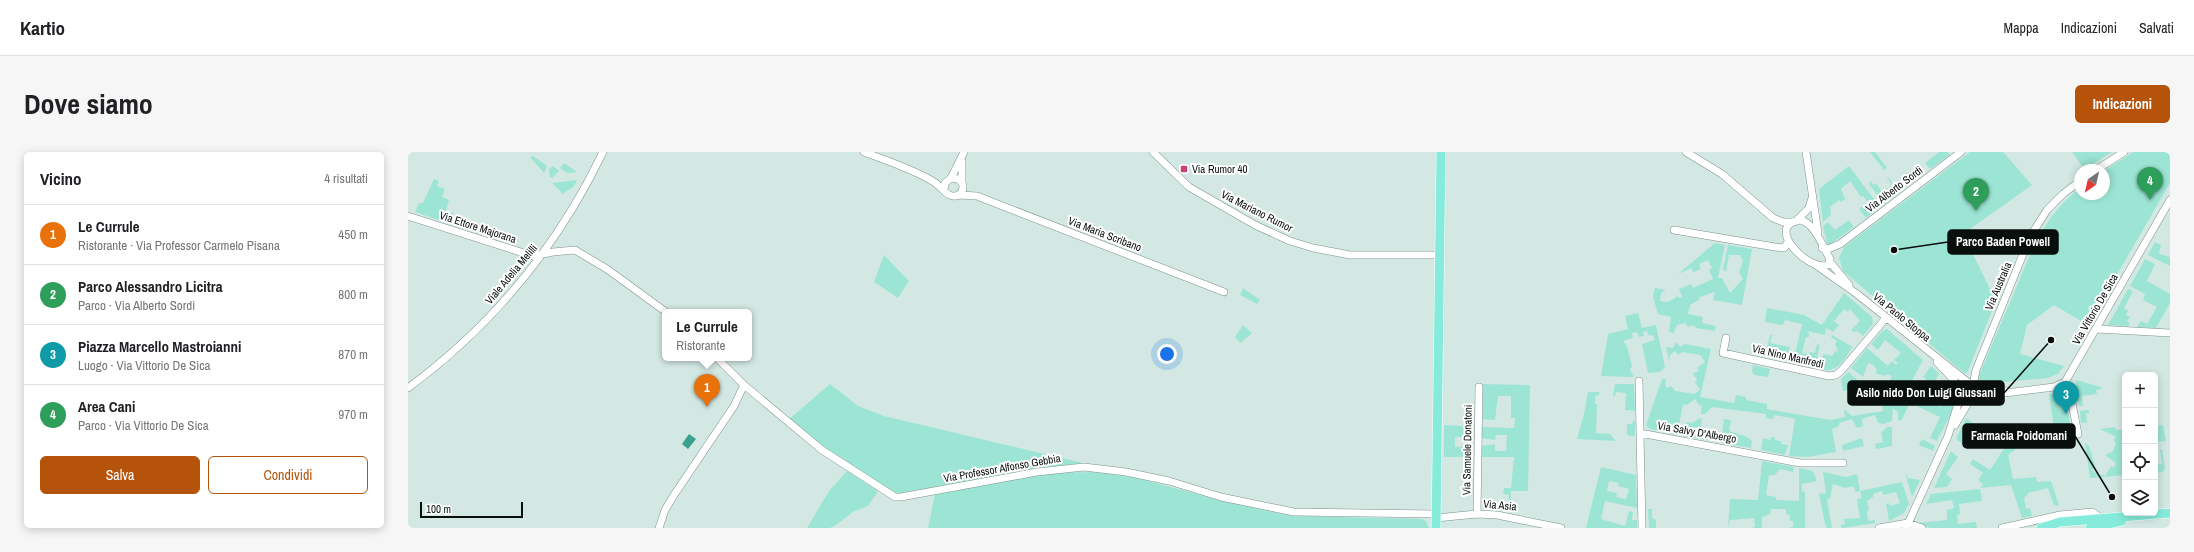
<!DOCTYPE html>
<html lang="it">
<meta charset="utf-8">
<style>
body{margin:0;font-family:"Archivo Narrow",sans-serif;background:#f6f6f6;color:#202124}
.controls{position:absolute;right:12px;bottom:12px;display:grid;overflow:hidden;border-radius:6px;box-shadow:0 2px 10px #0003}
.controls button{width:36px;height:36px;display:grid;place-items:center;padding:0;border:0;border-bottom:1px solid #e0e0e0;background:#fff;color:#202124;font:20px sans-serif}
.compass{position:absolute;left:1666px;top:12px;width:36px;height:36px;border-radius:50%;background:#fff;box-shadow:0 2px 10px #0003;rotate:214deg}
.scale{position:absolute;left:12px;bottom:10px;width:103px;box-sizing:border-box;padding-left:4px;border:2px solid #080f0d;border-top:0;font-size:11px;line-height:14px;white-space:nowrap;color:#080f0d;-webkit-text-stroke:3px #fff;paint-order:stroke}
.you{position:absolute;left:759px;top:202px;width:14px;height:14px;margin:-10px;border:3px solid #fff;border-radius:50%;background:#1a73e8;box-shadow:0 0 0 6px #1a73e833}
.badge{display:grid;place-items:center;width:26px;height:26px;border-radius:50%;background:#b45309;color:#fff;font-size:13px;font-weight:700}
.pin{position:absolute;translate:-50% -33px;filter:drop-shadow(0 1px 2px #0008)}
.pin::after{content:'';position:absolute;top:21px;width:14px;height:12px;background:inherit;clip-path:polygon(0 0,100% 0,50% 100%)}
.popup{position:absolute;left:254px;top:157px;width:90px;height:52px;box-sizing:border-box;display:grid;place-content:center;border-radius:6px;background:#fff;filter:drop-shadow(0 1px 3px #0005);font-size:13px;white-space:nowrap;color:#757577}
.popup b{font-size:15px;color:#202124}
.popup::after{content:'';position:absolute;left:50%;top:100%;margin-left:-8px;border:8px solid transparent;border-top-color:#fff}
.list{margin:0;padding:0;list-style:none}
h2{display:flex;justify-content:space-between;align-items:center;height:52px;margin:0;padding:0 16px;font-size:17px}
h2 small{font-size:13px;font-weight:400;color:#757577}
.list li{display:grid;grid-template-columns:26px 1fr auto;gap:12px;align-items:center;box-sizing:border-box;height:60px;padding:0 16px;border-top:1px solid #e0e0e0}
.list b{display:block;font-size:15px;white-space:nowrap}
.list p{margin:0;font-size:13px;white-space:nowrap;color:#757577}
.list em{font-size:13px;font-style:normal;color:#757577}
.actions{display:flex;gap:8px;padding:12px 16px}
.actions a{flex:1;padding:9px 0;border:1px solid #b45309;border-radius:6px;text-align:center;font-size:14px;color:#b45309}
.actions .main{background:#b45309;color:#fff}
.icon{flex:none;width:22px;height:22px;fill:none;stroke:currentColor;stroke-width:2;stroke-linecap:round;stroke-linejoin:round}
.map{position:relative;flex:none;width:1762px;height:376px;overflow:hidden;border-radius:6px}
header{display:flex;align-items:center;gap:24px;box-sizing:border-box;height:56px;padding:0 20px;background:#fff;border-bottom:1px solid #e0e0e0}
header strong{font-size:19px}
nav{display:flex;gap:22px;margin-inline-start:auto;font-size:14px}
.intro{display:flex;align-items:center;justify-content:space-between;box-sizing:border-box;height:96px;padding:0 24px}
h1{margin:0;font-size:28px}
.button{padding:10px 18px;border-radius:6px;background:#b45309;color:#fff;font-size:14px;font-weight:700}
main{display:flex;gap:24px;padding:0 24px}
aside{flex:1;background:#fff;border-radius:6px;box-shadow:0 2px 10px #0003}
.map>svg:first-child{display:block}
.green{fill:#9ce5d4;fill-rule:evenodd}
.water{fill:#39a28f}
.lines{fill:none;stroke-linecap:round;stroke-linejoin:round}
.minor-casing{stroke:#7d918c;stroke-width:8}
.major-casing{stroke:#fff;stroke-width:10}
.minor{stroke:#fff;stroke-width:7}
.major{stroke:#85ecdb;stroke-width:9}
.poi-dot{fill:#c94079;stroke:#fff;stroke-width:1.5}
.labels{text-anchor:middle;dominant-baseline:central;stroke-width:4;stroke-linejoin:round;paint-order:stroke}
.poi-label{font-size:11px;fill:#080f0d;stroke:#fff;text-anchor:start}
.street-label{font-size:11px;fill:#080f0d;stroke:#fff}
.leader{fill:none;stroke:#080f0d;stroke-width:1.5}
.callout-dot{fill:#080f0d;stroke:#fff;stroke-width:1.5}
.callout{fill:#080f0d;stroke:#080f0d;stroke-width:1.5}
.callout-label{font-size:12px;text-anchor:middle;font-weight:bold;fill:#fff}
</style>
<header>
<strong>Kartio</strong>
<nav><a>Mappa</a><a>Indicazioni</a><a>Salvati</a></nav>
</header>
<div class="intro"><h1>Dove siamo</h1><a class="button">Indicazioni</a></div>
<main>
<aside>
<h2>Vicino<small>4 risultati</small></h2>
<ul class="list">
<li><span class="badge" style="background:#e8710a">1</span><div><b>Le Currule</b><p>Ristorante · Via Professor Carmelo Pisana</p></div><em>450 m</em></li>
<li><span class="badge" style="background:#2e9e5b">2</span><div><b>Parco Alessandro Licitra</b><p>Parco · Via Alberto Sordi</p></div><em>800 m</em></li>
<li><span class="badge" style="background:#0f9aa8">3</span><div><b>Piazza Marcello Mastroianni</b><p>Luogo · Via Vittorio De Sica</p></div><em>870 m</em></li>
<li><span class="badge" style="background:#2e9e5b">4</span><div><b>Area Cani</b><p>Parco · Via Vittorio De Sica</p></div><em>970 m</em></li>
</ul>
<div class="actions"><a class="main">Salva</a><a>Condividi</a></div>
</aside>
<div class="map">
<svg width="1762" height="376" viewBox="0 0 1762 376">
<rect width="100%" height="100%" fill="#d3e8e3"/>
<path class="green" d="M1462,0H1467L1479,16L1476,18Z
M1531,0H1539L1542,3L1522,17L1517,11Z
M1562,0H1595L1624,33L1555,82L1588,149L1559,221H1556L1435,119L1431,106L1436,95Z
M1664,0H1704L1678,16L1674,14Z
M1725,0H1762V31L1680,173L1646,153L1619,173L1612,202L1656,214L1650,222L1640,226L1573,232L1570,226C1582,197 1594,169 1606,141C1623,100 1636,63 1672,36V42H1696V19Z
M125,4L139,14L136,21L122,5Z
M156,11L169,20L160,21L152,16Z
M145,14L151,19L144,26L142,25L141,17Z
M1441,14L1472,55L1458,66L1451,57L1460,50L1455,44L1453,45L1442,29L1433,37L1437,47L1433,50L1431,48L1422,55L1423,63L1415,70L1411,37Z
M1480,25L1492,40L1476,52L1461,32L1462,29L1465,33L1468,31L1474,40L1484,33L1479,26Z
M26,27L31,29L29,34L37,37L34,45L41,48L38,58L46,62L42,72L7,60L11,51H15Z
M169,28L166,34L155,42L144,31Z
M1441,68L1446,75L1423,92H1419L1415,74L1420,70L1427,78Z
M1747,90L1753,93L1751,102L1762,105V114L1740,103Z
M1307,91L1317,93L1310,126H1314L1322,141L1335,127L1331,121L1335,108L1332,103H1321L1318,120L1315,117L1320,93L1344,97L1334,153L1305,148L1307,140L1292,145L1291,148L1282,153L1280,162L1295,165L1294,171L1308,174L1307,179L1288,176L1286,173L1280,175L1277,171L1269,173L1266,181L1261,180L1263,165L1250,162L1245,145L1247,136L1258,138L1253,141L1252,149L1260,150L1270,144L1271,146L1274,145L1271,137L1283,132L1285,136L1305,127L1301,118L1304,116L1300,108L1291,112L1293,117L1285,120L1283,116L1270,122Z
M476,103L501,129L490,146L466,130Z
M1737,107L1747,112L1739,129L1762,142V151L1748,176L1729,175L1733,169L1739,172L1749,155L1735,148L1737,142L1722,134Z
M835,136L852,148L849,152L832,143Z
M1720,137L1725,139L1716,156L1720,159L1718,163L1722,165L1719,169L1722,171L1720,174L1700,173Z
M1436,141L1464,165L1465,172L1455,184L1449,179L1446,180L1443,178L1452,169L1442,157L1440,160L1436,157L1426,169L1431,173L1425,180L1418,176L1417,183L1399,179L1401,182V185H1398L1394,201L1401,202L1402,200L1407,201L1409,192L1412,193L1407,216L1385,211L1394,172L1377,168L1375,173L1357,170L1359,156L1396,163L1414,173Z
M1230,161L1234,176L1248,173L1257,215L1252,220L1240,221L1234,192L1247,188L1245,183L1241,184L1239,179L1235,180L1236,184L1231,185L1229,180L1224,181L1225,186L1215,189L1219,194L1224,214L1222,218L1226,225L1193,224L1200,182L1220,177L1217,164Z
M835,173L844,181L833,191L827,185Z
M1479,177L1515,208L1497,241L1505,245L1508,239L1519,244L1524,232L1515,225L1523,214L1531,221L1520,245L1524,251L1532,255L1534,252L1537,253L1540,247L1539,238L1531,234L1538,227C1559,244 1538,269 1529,289L1522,286L1532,265L1502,251L1493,269L1490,268V260L1485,256L1484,269L1476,272L1470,271L1467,263L1454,267L1455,274L1449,276L1444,267L1431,271V274L1424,277L1428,300L1399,305L1381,304L1387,267L1367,263L1365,267L1358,266V262L1304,255L1297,262H1293L1294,252L1292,254L1287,247L1279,253L1275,252L1269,283L1242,277L1238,273L1254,227H1258L1257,232L1259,236L1263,234L1267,239L1286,242L1292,238L1287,230L1289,228L1285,222L1291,218L1289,216L1297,210L1292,203L1274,200L1270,203L1267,199L1262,203L1261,209L1258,195L1265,196L1267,190L1273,195L1277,192L1303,197L1292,245L1326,251L1328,243L1338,245V248L1359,252V257L1422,268L1437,265L1436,257L1444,264L1475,259L1474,251H1469L1468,245H1461L1459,239L1455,236L1435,239L1433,227L1440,220L1468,243L1472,233L1479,236L1484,224L1478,222L1477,224L1467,221L1469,217L1466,215V213L1460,211L1455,225L1443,216L1459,196L1480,214L1484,209L1488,213L1490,211L1486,208L1493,201L1477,188L1470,198L1463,192L1474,179Z
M1362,183H1364L1362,191L1382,195L1379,209L1357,204Z
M1424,183L1445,195C1435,208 1430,222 1412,217L1415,202L1424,204L1427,199L1430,200L1427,192L1429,189L1423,185Z
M1345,213L1362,217L1360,225L1346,223L1344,219Z
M1668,228L1693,235L1694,237L1688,238L1689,242L1674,244L1675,254H1671Z
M422,232L450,254L476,264L675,311L627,317L496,343L486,342L428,304L381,267Z
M1075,232L1122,233L1120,339H1103L1102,360L1082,358V352L1099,353L1101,343L1095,342L1096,336H1103L1106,305H1074V294L1087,292V299H1098L1099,283H1088L1087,288L1074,286V275L1106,276L1107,266H1103V244H1090L1087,268L1075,267Z
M1207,232H1226L1227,259L1217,258L1218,241L1208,240L1207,244H1205Z
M1180,240H1191V243L1187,244V252H1189L1188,281L1202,282L1208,289L1169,287L1176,262Z
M1657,241L1662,271L1659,274L1646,276L1641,242Z
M1681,258V261H1678L1679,270L1673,271L1672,259Z
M1292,266L1294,267L1292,279L1295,280L1297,275L1299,278H1307L1306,289L1275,284V274L1280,270L1284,271Z
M1558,266L1568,273L1564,280L1568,284L1564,290L1560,287L1558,291L1562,294L1560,296L1548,287Z
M1316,267L1323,268L1321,279L1339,285L1344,289L1343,296L1313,291Z
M1225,269H1227V284H1221L1219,282V272H1224Z
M1036,273L1056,274V285H1047V295H1056L1055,305H1036Z
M1755,273L1758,289L1748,290L1747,274Z
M1479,275H1484V294L1468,297L1467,292L1475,290L1473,281Z
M1707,275L1708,278L1717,277V323L1682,326L1677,291L1681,294L1687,314L1684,318L1692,324L1694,322L1697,324L1703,314L1706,316L1708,311L1698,304L1699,302L1704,300L1708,292L1706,287L1708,285L1692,277Z
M1363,285H1367V288L1373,289V292L1380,293L1377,303L1353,298L1355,286L1362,288Z
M1454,286L1456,294L1435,299L1434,293Z
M1514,287L1527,294L1525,299L1511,293Z
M1607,291V298L1600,303L1605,327L1628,325L1629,330L1643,329L1651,354L1646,353L1640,336L1620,341L1619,344L1616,345L1618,357L1622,356L1624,364L1614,366L1603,333L1572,336L1574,349L1551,352L1552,362L1549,363L1550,372L1568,370L1569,376H1522L1510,371L1539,368V358L1546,356L1544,348L1518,352L1523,342L1572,337L1575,332L1570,328L1575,321L1562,312L1565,307L1582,318L1599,292Z
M1754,297L1757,316L1755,320L1747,321V313L1754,312L1752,298Z
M1543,299L1550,305L1538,322L1544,327L1539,335L1526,336Z
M1354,309L1386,315L1385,320L1372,317L1367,323H1361L1358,343L1368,345V348L1391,349V316L1405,319L1409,329L1394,332V339L1397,340V376H1380L1385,375V369H1382V363L1378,362V357H1363L1362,362L1354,365V376H1343L1347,375L1346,366L1322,368L1320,376L1322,347L1350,348Z
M1193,315L1228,323L1229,356L1197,349L1193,367L1217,374L1221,359L1225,360L1224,368H1229V376H1178ZM1201,329L1211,331L1210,334L1221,337L1218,347L1208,345L1209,341L1199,339Z
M439,319L470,339L460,354L445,360L428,373L422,376H399L421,339Z
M684,320L725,325L811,348L883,364L1013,367L1018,369L1021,376H520L527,342L643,321Z
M1415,320L1438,325L1449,322L1452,339L1494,330L1501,352L1496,361L1481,369L1478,352L1481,351L1482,354L1492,351L1488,340L1475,343L1474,339L1465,342V345L1459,349L1461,358L1459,359L1460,369L1467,368V371L1434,376L1433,373L1437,372L1436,367L1452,366L1449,347L1454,346L1452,339L1447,340L1446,334L1437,336L1425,332L1422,346L1419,348L1424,376H1419L1417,372L1411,342L1418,341Z
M1497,321L1500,326L1512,328L1504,345Z
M1240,357H1244V366L1248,368V376H1241Z"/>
<path class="water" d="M281,282L288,287L280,297L274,292Z"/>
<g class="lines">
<defs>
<path id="minor" d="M456,0C479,9 505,17 526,30C534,35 540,48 551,43C557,37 556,31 550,27L543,26L537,31L536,38
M745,0L781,35L847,73L882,89L905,96L942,103H1031
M1278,0L1314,22L1365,66L1375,70H1386
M1398,0L1410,81
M1688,18L1716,0
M543,26L556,0
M554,30V9
M551,43L569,44L816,140
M0,64L125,104L145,100L167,98L199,117L258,160
M1392,68C1406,70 1415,95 1422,107L1420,113C1399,120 1356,73 1392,68Z
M1388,69L1401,56L1404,46
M1266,78L1367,95L1376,96L1380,90
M1414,96L1420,97L1432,92L1553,0
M1422,110L1441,133
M1405,111L1449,142L1562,232
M1689,177L1762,181
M1318,186L1315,201L1421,224L1428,223L1433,219L1478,166
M309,206L336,233L414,298L487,345H493L629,320L676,315L718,320L761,329L813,345L886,360L1028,362
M1529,210L1546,228L1553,240
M1231,229L1232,281
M1565,234L1568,218L1622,85L1639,58L1655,42L1672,29
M1566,235L1599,239
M0,236C84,174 150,94 195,0
M1564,245L1646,235L1657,230L1762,48
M1547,273L1563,246
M1653,284L1670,282L1661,236L1657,230
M1069,362L1071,235
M1028,366L1069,362L1089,363L1153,376
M251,376L257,358L266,343L326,254L336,233
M1234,376L1232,281L1392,311H1435
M1471,376L1500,371L1514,376
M1498,376L1540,284L1553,242
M1594,376L1652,363L1684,360L1693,366"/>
<path id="major" d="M1028,376L1033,0
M1633,376L1652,370L1762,361
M1682,376L1714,369"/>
</defs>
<use href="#minor" class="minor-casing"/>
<use href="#major" class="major-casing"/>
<use href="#minor" class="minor"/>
<use href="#major" class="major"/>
</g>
<rect class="poi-dot" x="772" y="13" width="8" height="8" rx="2"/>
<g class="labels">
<g class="poi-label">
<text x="784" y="17">Via Rumor 40</text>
</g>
<g class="street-label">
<text transform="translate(1486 37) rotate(-37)">Via Alberto Sordi</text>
<text transform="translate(849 59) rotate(27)">Via Mariano Rumor</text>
<text transform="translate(70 75) rotate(18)">Via Ettore Majorana</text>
<text transform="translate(697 82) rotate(21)">Via Maria Scribano</text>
<text transform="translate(103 122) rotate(-50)">Viale Adelia Melilli</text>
<text transform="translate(1590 134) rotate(-67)">Via Australia</text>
<text transform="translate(1687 157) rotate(-60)">Via Vittorio De Sica</text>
<text transform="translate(1494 165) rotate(39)">Via Paolo Stoppa</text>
<text transform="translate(1380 204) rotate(13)">Via Nino Manfredi</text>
<text transform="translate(1289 280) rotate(10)">Via Salvy D'Albergo</text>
<text transform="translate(1059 298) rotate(-89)">Via Samuele Donatoni</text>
<text transform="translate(594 316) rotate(-10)">Via Professor Alfonso Gebbia</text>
<text transform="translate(1092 353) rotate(5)">Via Asia</text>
</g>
</g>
<path class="leader" d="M1486 98L1540 90M1643 188L1596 241M1704 345L1667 284"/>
<g class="callout-dot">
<circle cx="1486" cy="98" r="4"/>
<circle cx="1643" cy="188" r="4"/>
<circle cx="1704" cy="345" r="4"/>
</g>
<g class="callout">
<rect x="1540" y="78" width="110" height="24" rx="4"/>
<rect x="1440" y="229" width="156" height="24" rx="4"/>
<rect x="1555" y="272" width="112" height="24" rx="4"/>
</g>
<g class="callout-label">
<text x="1595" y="94">Parco Baden Powell</text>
<text x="1518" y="245">Asilo nido Don Luigi Giussani</text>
<text x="1611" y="288">Farmacia Poidomani</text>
</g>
</svg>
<div class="controls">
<button>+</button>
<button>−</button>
<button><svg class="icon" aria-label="locate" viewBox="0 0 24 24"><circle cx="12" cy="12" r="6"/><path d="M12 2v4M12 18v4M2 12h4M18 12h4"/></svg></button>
<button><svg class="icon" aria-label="layers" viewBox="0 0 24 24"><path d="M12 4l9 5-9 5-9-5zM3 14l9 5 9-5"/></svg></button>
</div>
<svg class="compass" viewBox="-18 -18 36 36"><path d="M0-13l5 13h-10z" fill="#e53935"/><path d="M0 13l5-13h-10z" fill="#757577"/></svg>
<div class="scale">100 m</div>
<div class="you"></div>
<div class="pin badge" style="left:299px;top:255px;background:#e8710a">1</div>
<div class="popup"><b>Le Currule</b>Ristorante</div>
<div class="pin badge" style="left:1568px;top:59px;background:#2e9e5b">2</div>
<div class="pin badge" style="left:1658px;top:262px;background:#0f9aa8">3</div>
<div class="pin badge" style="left:1742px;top:48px;background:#2e9e5b">4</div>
</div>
</main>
